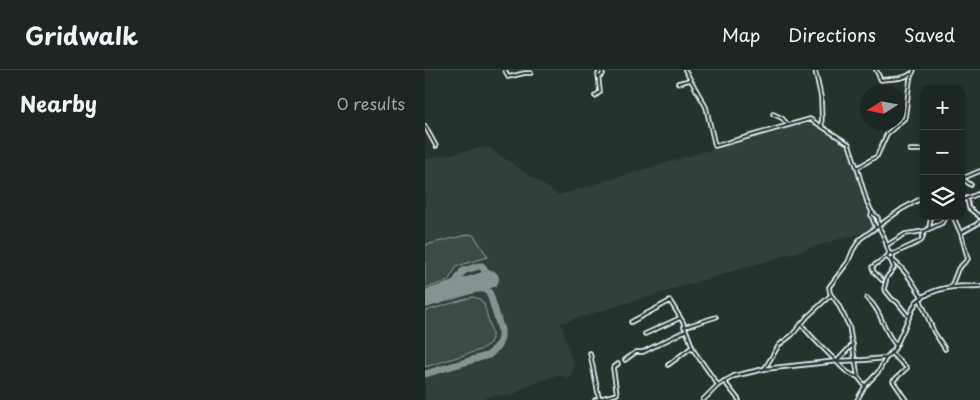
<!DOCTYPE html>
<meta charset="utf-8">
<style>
body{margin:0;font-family:"Playpen Sans",sans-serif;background:#252e2a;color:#f1f3f6}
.controls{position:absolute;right:15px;top:15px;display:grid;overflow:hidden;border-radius:10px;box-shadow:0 1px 4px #0004}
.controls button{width:45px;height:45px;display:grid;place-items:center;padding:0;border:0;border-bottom:1px solid #3a4340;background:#1c2622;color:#f1f3f6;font:25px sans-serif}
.compass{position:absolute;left:435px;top:15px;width:45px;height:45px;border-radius:50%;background:#1c2622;box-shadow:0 1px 4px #0004;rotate:259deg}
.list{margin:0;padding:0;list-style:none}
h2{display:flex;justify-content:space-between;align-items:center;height:65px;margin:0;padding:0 20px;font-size:21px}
h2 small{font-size:16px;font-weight:400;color:#a0a5a5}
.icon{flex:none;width:28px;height:28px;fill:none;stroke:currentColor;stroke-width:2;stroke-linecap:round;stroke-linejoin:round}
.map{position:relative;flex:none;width:555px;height:330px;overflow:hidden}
header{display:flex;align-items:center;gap:30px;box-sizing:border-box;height:70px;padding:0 25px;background:#1c2622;border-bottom:1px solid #3a4340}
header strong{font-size:24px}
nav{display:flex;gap:28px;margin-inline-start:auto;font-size:18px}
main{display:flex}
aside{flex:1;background:#1c2622}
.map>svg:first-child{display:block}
.built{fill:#333f3a}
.green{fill:#3e4b47;stroke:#939ea0}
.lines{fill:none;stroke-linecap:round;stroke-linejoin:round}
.taxiway{stroke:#879292;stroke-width:7}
.runway{stroke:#879292;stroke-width:18}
.minor-casing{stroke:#e8f1f8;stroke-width:5.5}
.tertiary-casing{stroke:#e8f1f8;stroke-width:6}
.minor{stroke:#26332d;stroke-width:2}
.tertiary{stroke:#26332d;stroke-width:2.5}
</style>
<header>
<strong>Gridwalk</strong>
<nav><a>Map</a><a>Directions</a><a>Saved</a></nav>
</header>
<main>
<aside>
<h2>Nearby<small>0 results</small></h2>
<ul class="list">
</ul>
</aside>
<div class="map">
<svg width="555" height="330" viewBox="0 0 555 330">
<rect width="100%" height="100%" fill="#26332d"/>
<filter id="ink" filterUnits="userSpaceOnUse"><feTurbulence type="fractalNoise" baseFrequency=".02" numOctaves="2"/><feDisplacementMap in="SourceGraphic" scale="10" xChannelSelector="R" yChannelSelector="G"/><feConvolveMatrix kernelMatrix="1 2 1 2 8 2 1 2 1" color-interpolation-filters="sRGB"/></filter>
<g filter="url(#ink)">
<path class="built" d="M385,50L423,76L448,159L136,253L149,298L142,310L135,304L99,317L87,326L72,325L54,330H0V89L63,77L133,125Z"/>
<path class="green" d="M46,164L50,167L63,187L32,196L23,211L0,218V175Z
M48,227L55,229L59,234L67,263V268L65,273L55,280L0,297V241Z"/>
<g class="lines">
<path class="taxiway" d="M21,223L27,218L38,201L54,196H57L61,203L60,213L52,219L38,217
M0,304L64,285L73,276L76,268V260L65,224L61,219H52"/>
<path class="runway" d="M0,229L65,209"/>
<defs>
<path id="minor" d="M80,0L83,7L100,3H106
M260,0L281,37L290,76L385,49L424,74L432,98
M390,0L396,27L397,56
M451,0L456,10C466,8 478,10 485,4
M174,8L178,4L176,0
M253,13L265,10
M170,26L175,22L173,4L176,0
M348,44L357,48L363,55
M0,56L11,76
M485,80H499
M536,109L555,101
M538,109L546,115
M542,128L544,138L555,147
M536,131L555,123
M447,142L446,145L451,158
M504,159L517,153L521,146
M536,163L552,154L555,151
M462,175L480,164L500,161
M464,183L459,167L454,157L453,148L447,142L442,132L432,98L452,86L462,64L480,48L485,9L489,0
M468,184L496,171L500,161L504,159L506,146
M468,190V184L464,183L462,187L464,189C476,192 490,216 497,227
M466,191L469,198L462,207L459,219L467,229L472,232L484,247
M457,210L449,202L447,197L461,187
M526,217L533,199L543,189L536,164L528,146
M442,228C457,241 458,261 471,275
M495,229L509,262L520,279
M206,252L245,231L258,252L269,281L293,315
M376,254C386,267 397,277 408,288C416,296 421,304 433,307
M259,257L291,247
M220,264L255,248
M165,283L174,328
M466,283L482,298L468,311L481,330
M200,290L211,282H218L260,261
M413,290L428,274
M243,295L267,277
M340,298L354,275L367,265L383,246L406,225
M299,311L314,330
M440,316L433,307L424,256L413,234L405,223L404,217L423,192L428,180L435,169L477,139L499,127
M170,330L192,324L188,298L193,294
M432,330L440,316L454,301L461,288"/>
<path id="tertiary" d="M278,330L293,315L309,306L339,299L413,291L439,290L461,288L470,278L491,232C509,216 532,216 555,216"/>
</defs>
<use href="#minor" class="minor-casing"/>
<use href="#tertiary" class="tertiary-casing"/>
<use href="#minor" class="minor"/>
<use href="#tertiary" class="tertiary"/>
</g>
</g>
</svg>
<div class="controls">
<button>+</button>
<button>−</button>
<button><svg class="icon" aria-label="layers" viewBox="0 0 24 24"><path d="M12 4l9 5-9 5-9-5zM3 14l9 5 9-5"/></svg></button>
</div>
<svg class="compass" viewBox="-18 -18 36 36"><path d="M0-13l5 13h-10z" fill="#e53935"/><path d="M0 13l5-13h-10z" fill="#a0a5a5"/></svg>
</div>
</main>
